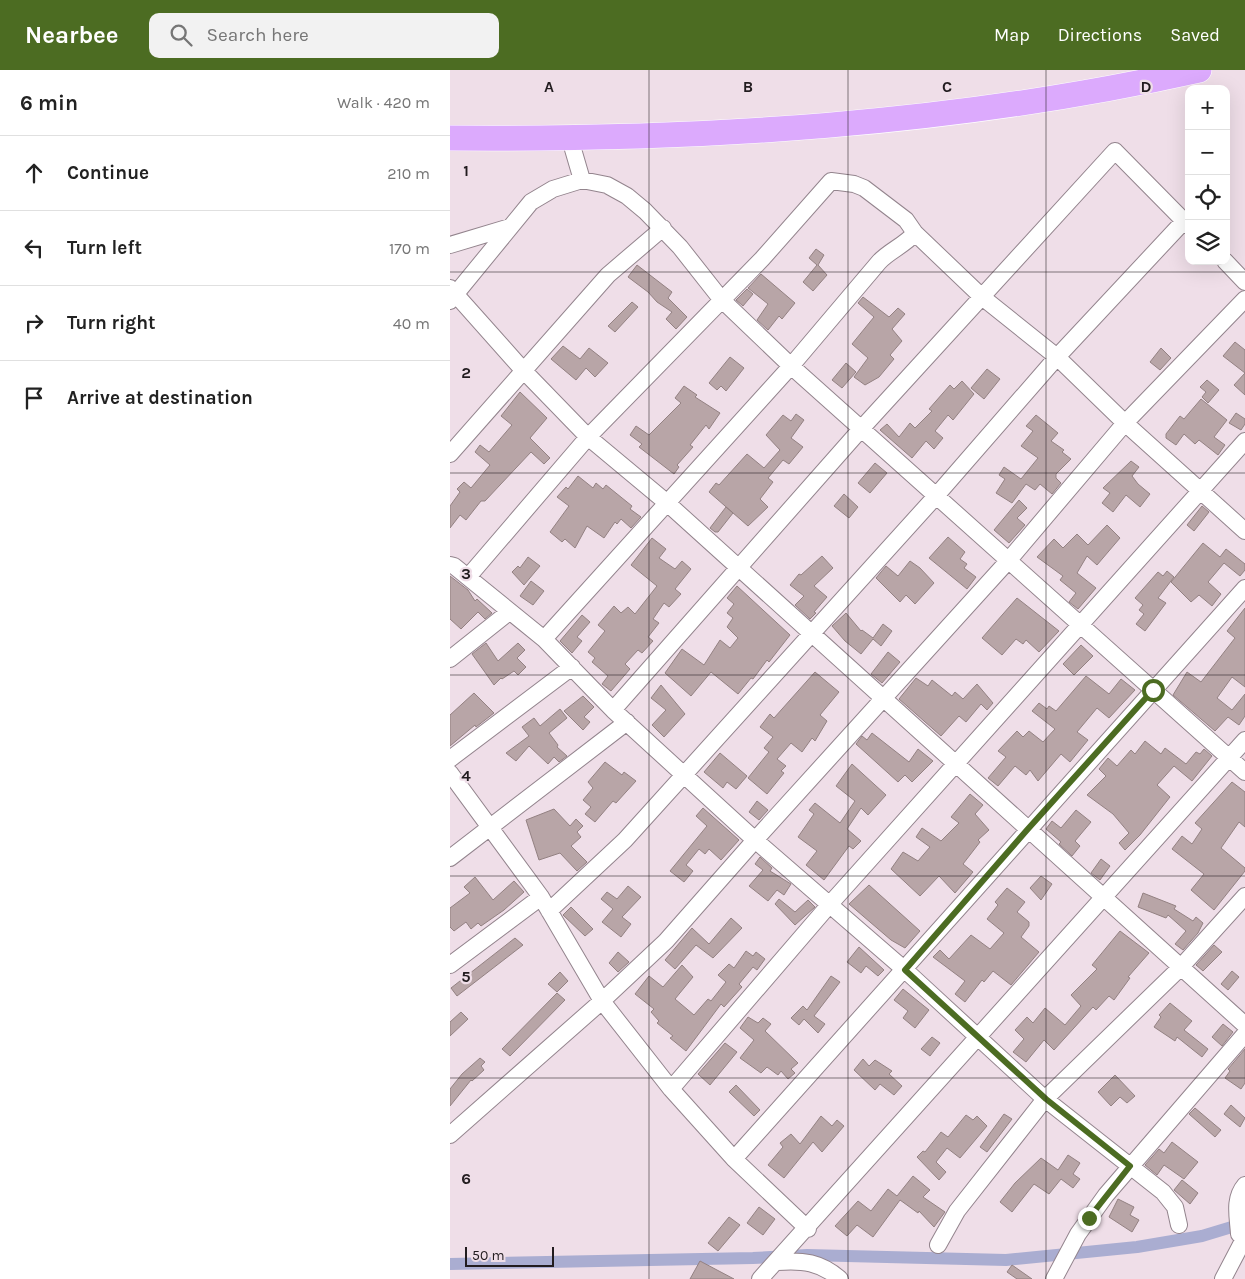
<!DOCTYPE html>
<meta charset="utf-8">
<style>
body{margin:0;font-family:Karla,sans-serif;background:#f2f2f2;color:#222}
.controls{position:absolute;right:15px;top:15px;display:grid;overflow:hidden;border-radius:10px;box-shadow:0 5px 20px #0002}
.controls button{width:45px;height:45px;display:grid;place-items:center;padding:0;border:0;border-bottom:1px solid #e0e0e0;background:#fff;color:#222;font:25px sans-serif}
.scale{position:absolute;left:15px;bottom:12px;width:89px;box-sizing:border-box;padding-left:5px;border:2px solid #221c1f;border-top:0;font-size:14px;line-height:18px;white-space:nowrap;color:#221c1f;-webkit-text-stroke:4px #efdee8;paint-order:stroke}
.stop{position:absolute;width:15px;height:15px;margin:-11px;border:4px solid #4c6c22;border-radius:50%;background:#fff}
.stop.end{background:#4c6c22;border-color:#fff;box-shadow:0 1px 5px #0008}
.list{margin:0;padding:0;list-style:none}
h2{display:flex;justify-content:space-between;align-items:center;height:65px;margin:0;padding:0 20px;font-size:21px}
h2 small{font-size:16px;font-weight:400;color:#767676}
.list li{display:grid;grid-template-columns:32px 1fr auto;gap:15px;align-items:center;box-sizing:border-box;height:75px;padding:0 20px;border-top:1px solid #e0e0e0}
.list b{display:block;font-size:19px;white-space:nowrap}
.list em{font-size:16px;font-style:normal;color:#767676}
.icon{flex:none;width:28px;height:28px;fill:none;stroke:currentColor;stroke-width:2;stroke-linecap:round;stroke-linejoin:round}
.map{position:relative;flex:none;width:795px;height:1209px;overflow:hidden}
header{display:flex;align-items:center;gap:30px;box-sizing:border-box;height:70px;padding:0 25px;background:#4c6c22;color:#fff}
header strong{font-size:24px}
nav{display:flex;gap:28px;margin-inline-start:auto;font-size:18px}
.search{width:350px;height:45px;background:#f2f2f2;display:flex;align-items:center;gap:12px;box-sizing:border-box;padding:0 18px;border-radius:10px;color:#767676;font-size:19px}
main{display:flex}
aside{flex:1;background:#fff}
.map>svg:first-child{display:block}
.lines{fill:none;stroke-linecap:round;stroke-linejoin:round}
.canal{stroke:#aaadd1;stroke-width:12}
.building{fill:#b8a5a7;stroke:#938182}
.minor-casing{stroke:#93848d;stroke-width:18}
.highway-casing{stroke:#fff;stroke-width:26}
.minor{stroke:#fff;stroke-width:16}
.highway{stroke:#dcaafd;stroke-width:25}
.route{stroke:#4c6c22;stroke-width:6}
.grid{fill:none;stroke:#221c1f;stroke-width:1;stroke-opacity:0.55}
.grid-label{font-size:16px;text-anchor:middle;font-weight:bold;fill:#221c1f;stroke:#efdee8;stroke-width:4.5;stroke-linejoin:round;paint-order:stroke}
</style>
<header>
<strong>Nearbee</strong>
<div class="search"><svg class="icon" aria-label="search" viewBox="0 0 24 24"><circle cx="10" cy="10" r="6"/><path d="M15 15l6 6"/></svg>Search here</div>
<nav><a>Map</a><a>Directions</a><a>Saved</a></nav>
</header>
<main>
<aside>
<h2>6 min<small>Walk · 420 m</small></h2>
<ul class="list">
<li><svg class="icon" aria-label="ahead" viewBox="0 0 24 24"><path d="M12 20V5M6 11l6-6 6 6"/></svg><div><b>Continue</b></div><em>210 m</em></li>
<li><svg class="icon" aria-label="left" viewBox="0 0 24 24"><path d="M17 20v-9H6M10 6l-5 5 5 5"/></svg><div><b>Turn left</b></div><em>170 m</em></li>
<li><svg class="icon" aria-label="right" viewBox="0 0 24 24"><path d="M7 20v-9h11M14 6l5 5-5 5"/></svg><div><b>Turn right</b></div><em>40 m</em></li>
<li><svg class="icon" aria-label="arrive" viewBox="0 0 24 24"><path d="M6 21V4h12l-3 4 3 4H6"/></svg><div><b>Arrive at destination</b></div></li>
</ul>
</aside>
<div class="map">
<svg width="795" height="1209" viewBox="0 0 795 1209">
<rect width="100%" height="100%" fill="#efdee8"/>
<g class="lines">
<path class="canal" d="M0,1194L303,1188L357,1185L556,1190L687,1177L752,1166L795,1153"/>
</g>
<path class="building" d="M366,179L374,185L368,195L377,205L363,221L353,212L367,195L359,188Z
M187,195L222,222L218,228L237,247L226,259L216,249L222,242L207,232L198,222L178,207Z
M311,204L345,233L332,249L329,246L318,260L307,250L318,234L298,218Z
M297,219L303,224L293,236L286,230Z
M413,227L439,247L448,238L455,244L442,259L452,271L440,285L444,289L429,307L415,315L404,307L418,288L402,274L424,247L408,233Z
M182,232L188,237L165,262L158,256Z
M785,272L795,280V325L784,315L795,303L773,286Z
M113,276L130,289L139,278L158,293L145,307L136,298L126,310L101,289Z
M711,278L721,288L710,300L700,292Z
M280,287L294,298L276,321L271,316L267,320L259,313Z
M396,293L406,302L392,318L382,310Z
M537,299L550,309L534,329L521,318Z
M757,310L769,320L758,333L752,327L756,322L750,317Z
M512,311L524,324L503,350L498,345L485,361L493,368L484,379L476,371L462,388L430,360L437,354L449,367L460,353L465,358L482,341L479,339L500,315L504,319Z
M234,316L247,325L245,327L270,343L259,359L256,355L240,375L243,377L227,395L229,397L224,404L189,377L192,374L180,365L186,356L199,365L231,333L225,328Z
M70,322L97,348L80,368L100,388L94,394L81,382L35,431H31L16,450L10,445L0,458V436L10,422L7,419L14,412L21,418L40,395L25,382L30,375L39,382L62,355L51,346Z
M751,329L777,350L764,367L775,375L768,385L749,370L745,374L734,364L726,375L716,368V364L730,346L734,349Z
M786,343L795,349V354L791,360L779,353Z
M346,344L354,350L341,368L353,377L339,394L333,390L318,408L323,412L310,429L318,437L298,456L259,422L266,413L269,415L297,384L314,398L330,380L316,365L333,345L341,351Z
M586,345L608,363L601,371L614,380L612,382L621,389L606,404V408L611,413L602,424L590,414L585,420L576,414L562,433L546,423L555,409L549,405L554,397L571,409L588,388L571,376L583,361L576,356Z
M681,391L689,397L682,406L688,414L700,424L690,437L676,425L663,442L652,433L660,423L653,418Z
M425,393L437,403L420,423L408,413Z
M128,406L143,418L146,413L153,419L156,415L182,436L180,439L191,447L181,458L171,449L167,454L165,452L154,468L137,456L125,478L115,469L112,472L100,462L119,436L107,427L116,417L118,419Z
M394,424L408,437L399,448L384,436Z
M569,430L577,438L567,448L575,455L559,473L544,460Z
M752,436L759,442L744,461L737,455Z
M276,437L283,443L268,462H265L260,458Z
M657,455L670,468L647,495L637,486L627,503L646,518L628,539L619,532L626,523L610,510L613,506L587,487L604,469L613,478L627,464L638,475Z
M498,467L515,482L510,489L517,494L514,498L526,507L517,519L479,488Z
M202,468L216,479L209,488L225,499L232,491L241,499L225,519L231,524L219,537L214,533L203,549L209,553L198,567L203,571L192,583L188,580L175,594L180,599L161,621L152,614L158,606L142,592L145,588L138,582L155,561L148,555L164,536L171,543L178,537L185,544L207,516L181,495Z
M753,473L770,487L776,479L795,494V500L790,506L774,493L758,512L771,524L762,536L749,525L741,532L721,512Z
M372,486L383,498L364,516L377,527L364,542L366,543L360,549L345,535L354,526L340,515L349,504L351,505Z
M78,487L90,496L74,515L62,502L68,496L70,498Z
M460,491L470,498L484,513L465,534L456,525L450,532L426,508L436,496L448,506Z
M717,501L724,507L708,528L716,533L695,561L686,554L694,544L689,540L693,535L685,528L708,502L713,506Z
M0,506L18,520L25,531L27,529L42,543L35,549L28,542L11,559L0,549Z
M81,511L94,521L83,535L70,526Z
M287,516L340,565L319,592L317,590L303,609L301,608L288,624L261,602L241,626L215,603L232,579L254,595L270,570L280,578L288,568L277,557L283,548L277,543L284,534L277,528Z
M567,528L609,561L589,582L576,570L573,574L566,569L552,585L532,568Z
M795,538V617L782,607L767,628L782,640L795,624V646L789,655L778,647L765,661L723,625L737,602L751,612L785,568L777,561Z
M396,543L411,561L412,560L423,568L433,554L442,561L431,576L423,569L411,584L395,571L382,556Z
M132,545L140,552L127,567L132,571L122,583L110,571Z
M36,573L48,591L68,573L75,580L67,588L76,597L68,605L64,601L52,609L51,608L44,615L22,584Z
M631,575L643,586L624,605L613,594Z
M438,582L450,592L432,613L421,604Z
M365,602L389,622L370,645L377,651L365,671L362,668L352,682L341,673L327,689L336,696L331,701L334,703L317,724L298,708L319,682L314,678L323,667L310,657L320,644L324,648Z
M636,606L659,624L671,609L685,620L659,648L647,638L627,662L638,670L620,692L611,684L588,711L580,700L576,705L565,696L548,716L538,708L556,687L548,681L567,661L573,667L579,661L593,672L605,659L582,641L589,633L597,639L599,636L606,641Z
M466,608L478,616L482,610L502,626L505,622L513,629L527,614L543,633L537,640L531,634L516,652L509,646L491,666L449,629Z
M211,615L235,644L214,667L202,655L216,640L201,628Z
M24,623L44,643L26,657L25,655L0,676V645Z
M133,626L144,637L134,647L140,652L133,660L114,641Z
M110,639L117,648L99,663L108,675L107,677L117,686L109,692L104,687L98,694L79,676L66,691L56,683L79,666L72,657L84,648L90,656Z
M422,663L459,692L468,679L483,691L462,712L455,705L448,712L406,674L412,666L417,670Z
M695,671L711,684L715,678L736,694L746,682L750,684L754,679L762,686L742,711L724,696L707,715L720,727L690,765L675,780L669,773L679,763L663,744L637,725L656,706L649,699L658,688L667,696L681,680L685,684Z
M270,683L297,706L286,719L277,712L273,718L254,702Z
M155,692L172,705L174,702L186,711L166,733L163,731L145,752L135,744L141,737L133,730L143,718L138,712Z
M402,694L436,725L418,745L411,738L397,759L411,771L403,779L399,776L374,810L356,795L367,781L348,767L364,744L359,740L365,733L390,753L405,731L386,716Z
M782,712L795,722V757L789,752L771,778L795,798V801L764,840L741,820L754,804L722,779L732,766L742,774L752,759L745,753Z
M520,724L533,735L525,744L539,760L528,770L530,772L513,794L523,802L505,823L489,806L470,826L441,799L453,782L468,791L480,777L466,767L472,758L491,771L509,753L501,747Z
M307,731L318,740L309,750L299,742Z
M253,738L289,770L271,790L259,779L255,784L249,779L236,795L243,801L234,812L220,801L257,756L246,746Z
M104,739L120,756L126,749L133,756L127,762L131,767L121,776L137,792L127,801L110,783L89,790L76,750Z
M626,740L641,752L625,771L630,776L622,786L609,774L611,772L596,759L602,751L611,758Z
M310,787L322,798L320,801L341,814L334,825L327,820L318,831L299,816L313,800L305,794Z
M651,789L660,796L650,810L641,803Z
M591,806L602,814L591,830L580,818Z
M25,807L43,830L64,811L74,822L54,840L31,856L28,853L21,859L16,852L4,861L0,857V838L20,823L14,817Z
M419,815L470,861L455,878L441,870L399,834Z
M178,816L191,827L172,847L181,854L171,867L152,852L163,839L151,829L157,822L167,829Z
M557,818L575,832L567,842L579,852V856L571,867L589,882L561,915L543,901L534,912L532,910L515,932L505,924L515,911L483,887L490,880L499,889L521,865L540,879L554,863L537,849L548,835L545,832Z
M693,823L726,836L724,839L743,851L746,847L753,853L748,863L733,880L725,874L736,861L718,845L716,848L688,837Z
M329,829L345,842L358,830L365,837L345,855L325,834Z
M121,837L143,859L135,866L113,845Z
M281,848L292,858L263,888L246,875L225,899L215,890L242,858L259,874Z
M670,861L699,883L678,907L680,908L664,930L659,926L646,940L643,937L604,980L594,970L576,992L563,982L574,969L565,960L577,947L583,953L595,938L615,955L631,936L621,925L647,899L642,895Z
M65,868L73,875L7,926L1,918Z
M764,875L772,882L753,901L746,895Z
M409,877L434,900L428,906L416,896L411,903L397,892Z
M296,881L303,886L306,882L315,889L307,900L303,897L289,914L292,917L274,937L271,934L236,981L220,968L223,966L207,953L209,951L201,942L204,939L185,924L199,906L213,917L232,895L243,907L225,929L244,945L258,929L261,931L276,912L268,905L279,894L284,898Z
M168,882L179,892L168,902L159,893Z
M782,901L789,907L778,920L771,914Z
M110,902L118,911L107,922L98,914Z
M381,906L390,912L364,946L375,954L368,963L354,949L349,955L341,948L353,936L357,940Z
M453,919L479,940L465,958L453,948L458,941L444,930Z
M107,923L115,930L60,986L52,979Z
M720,933L742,951L734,960L758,979L752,987L727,967L725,971L704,957L711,947L709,945Z
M11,942L18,949L0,966V952Z
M298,947L308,953L313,948L321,954L315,961L348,993L341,999L345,1003L338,1009L331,1001L328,1005L317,997L311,1003L290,988L304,970L290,958Z
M773,954L783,962L772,976L762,967Z
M482,967L490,973L480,986L471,979Z
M275,973L287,982L260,1015L248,1004Z
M795,979V1013L791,1019L775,1008L780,1001L778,999Z
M30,988L35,992L31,996L34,1000L22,1011L21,1010L0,1036V1019L12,1004Z
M413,989L419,996L425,990L442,1001L439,1004L452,1016L444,1025L430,1014L425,1020L404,1000Z
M665,1005L685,1026L677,1033L670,1027L661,1036L648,1022Z
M286,1015L310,1040L304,1046L279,1022Z
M781,1035L795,1048L790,1057L774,1044Z
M745,1038L771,1060L765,1067L739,1044Z
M554,1044L562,1049L537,1082L530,1077Z
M516,1045L523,1050L527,1046L537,1056L510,1088L497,1078L486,1092L496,1102L489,1110L467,1087L473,1081L475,1082L491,1062L498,1067Z
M371,1046L382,1056L387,1050L394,1056L372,1082L363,1072L334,1108L318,1095L333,1077L330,1073L341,1064L350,1074Z
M722,1072L748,1092L734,1109L714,1095L707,1105L695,1095L709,1079L714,1083Z
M618,1085L630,1093L623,1104L630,1109L623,1118L611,1109L599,1124L584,1114L562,1142L550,1132L565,1113L591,1088L608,1100Z
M463,1106L480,1120L473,1127L495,1142L484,1157L469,1141L468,1143L450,1130L423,1167L407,1155L397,1166L385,1156L408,1131L421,1141L438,1119L447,1126Z
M732,1110L748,1123L740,1134L724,1120Z
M668,1129L684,1137L680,1145L689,1150L682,1162L659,1147Z
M309,1137L325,1149L313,1165L297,1153Z
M279,1147L290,1155L268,1181L258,1173Z
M250,1191L284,1209H240Z
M562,1195L582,1209H567L557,1202Z"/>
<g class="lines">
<defs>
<path id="minor" d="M120,69L132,110
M0,175L60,157
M775,191L795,212
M0,218L73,300L138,367L216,432L795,955
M0,231L81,132L103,119L132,110L157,115L177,126L195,141L230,177L271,229L341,296L795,702
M0,384L158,205L213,158
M0,495L4,496L94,569L163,640L305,770L455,900L595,1029L713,1122L725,1137L729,1155
M18,507L138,367L312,189L381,111L404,114L414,118L456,150L465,163L532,227L607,287L675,353L795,461
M94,569L341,296L429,192C439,181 455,175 465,163
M0,589L59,542
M163,640L411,359L665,81L739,156
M0,689L122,597
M0,703L91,827L152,931L221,1019L284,1089L358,1159
M0,788L177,652
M99,841L175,770L486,426L607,287L734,151
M0,895L91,827
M221,1019L380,834L795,371
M0,1065L152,931L216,871L305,770L558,491L675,353L795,229
M284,1089L795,518
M795,1115C783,1129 788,1147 789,1164H795
M488,1175L507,1141L595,1029L730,898L795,826
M327,1192C353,1190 370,1192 390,1209
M310,1209L795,670
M604,1209L628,1164L656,1125L795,964
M773,1209L795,1167"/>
<path id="highway" d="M0,68C251,70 504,55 749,0"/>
</defs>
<use href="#minor" class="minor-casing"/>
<use href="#highway" class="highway-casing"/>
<use href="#minor" class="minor"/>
<use href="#highway" class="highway"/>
</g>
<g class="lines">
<path class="route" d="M639,1148L680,1096L596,1029L455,900L577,760L703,620"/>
</g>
<path class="grid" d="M199,0V1209M398,0V1209M596,0V1209M0,202H795M0,403H795M0,605H795M0,806H795M0,1008H795"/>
<g class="grid-label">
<text x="99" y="22">A</text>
<text x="298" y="22">B</text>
<text x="497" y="22">C</text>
<text x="696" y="22">D</text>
<text x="16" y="106">1</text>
<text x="16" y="308">2</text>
<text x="16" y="509">3</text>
<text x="16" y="711">4</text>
<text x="16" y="912">5</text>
<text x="16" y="1114">6</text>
</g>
</svg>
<div class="controls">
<button>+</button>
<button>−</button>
<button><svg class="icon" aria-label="locate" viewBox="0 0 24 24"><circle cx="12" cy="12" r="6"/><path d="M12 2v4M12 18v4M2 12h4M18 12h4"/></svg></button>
<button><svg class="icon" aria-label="layers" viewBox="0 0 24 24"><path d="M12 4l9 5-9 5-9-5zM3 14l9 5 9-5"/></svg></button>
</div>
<div class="scale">50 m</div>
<div class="stop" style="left:703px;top:620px"></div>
<div class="stop end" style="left:639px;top:1148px"></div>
</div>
</main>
